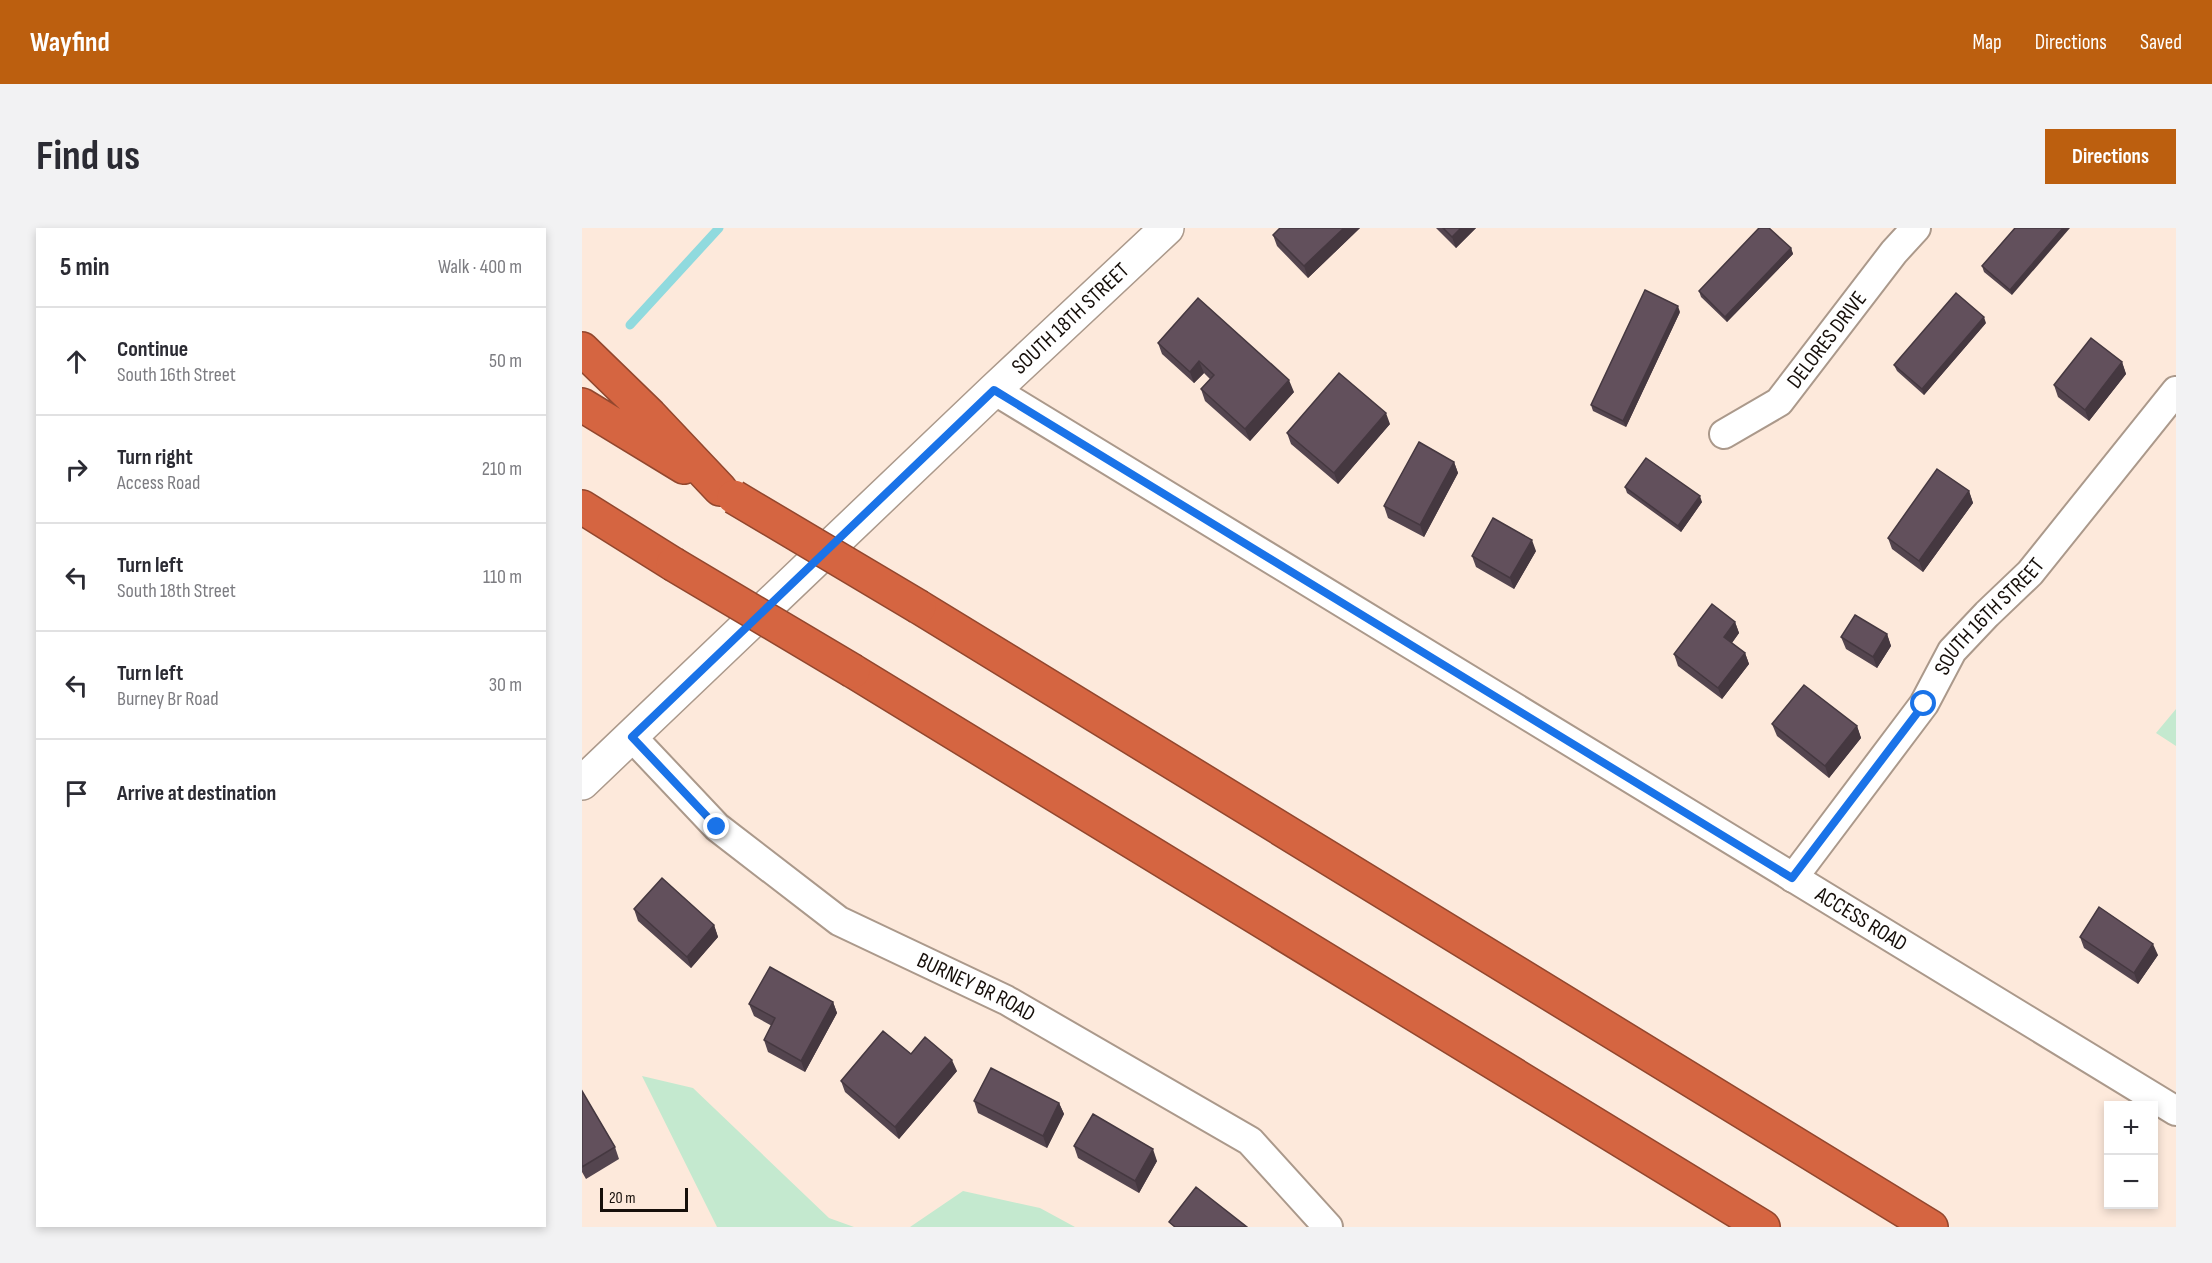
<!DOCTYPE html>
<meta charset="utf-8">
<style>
body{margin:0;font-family:"Sofia Sans Condensed",sans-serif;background:#f2f2f3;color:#2b2b33}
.controls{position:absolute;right:18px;bottom:18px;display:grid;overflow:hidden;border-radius:0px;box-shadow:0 3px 9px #0003}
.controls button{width:54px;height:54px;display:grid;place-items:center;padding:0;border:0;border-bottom:2px solid #e1e1e2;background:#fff;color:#2b2b33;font:30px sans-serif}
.scale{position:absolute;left:18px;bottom:15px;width:88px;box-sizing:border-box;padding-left:6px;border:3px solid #160f0a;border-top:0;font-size:16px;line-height:21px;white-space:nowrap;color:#160f0a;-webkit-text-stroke:4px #fde9db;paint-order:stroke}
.stop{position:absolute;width:18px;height:18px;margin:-14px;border:4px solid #1a73e8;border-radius:50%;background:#fff}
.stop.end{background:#1a73e8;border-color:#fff;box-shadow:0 2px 6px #0008}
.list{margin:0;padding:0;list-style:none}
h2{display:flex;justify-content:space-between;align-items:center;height:78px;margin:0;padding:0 24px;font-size:26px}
h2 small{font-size:20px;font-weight:400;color:#7c7c81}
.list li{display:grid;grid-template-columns:39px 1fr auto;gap:18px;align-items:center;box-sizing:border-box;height:108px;padding:0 24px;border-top:2px solid #e1e1e2}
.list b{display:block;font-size:22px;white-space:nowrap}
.list p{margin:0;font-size:20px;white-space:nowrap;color:#7c7c81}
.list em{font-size:20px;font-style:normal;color:#7c7c81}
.icon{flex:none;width:33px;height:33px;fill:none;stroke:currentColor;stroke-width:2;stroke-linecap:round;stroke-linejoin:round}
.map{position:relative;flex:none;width:1594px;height:999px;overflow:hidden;border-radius:0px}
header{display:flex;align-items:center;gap:36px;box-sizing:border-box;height:84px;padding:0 30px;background:#bc5f0f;color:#fff}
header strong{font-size:28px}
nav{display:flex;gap:33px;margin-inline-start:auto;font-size:21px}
.intro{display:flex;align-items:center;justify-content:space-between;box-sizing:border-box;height:144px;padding:0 36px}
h1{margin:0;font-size:42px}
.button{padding:15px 27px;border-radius:0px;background:#bc5f0f;color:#fff;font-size:21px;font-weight:700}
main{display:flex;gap:36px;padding:0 36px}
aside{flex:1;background:#fff;border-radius:0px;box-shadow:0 3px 9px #0003}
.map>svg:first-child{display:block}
.green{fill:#c4e9cf}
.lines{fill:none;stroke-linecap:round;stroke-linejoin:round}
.stream{stroke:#90dade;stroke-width:9}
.street-casing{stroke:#ab998b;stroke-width:32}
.secondary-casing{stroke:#ab998b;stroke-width:36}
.highway-casing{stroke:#92472e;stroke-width:36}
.street{stroke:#fff;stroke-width:28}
.secondary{stroke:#fff;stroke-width:33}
.highway{stroke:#d56541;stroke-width:33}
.highway-bridge-casing{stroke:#92472e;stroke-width:36;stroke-linecap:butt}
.highway-bridge{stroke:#d56541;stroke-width:33}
.wall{fill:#54454f}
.shaded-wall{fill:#453840}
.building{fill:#62505c;stroke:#453840;stroke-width:1.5}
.route{stroke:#1a73e8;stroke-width:8}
.labels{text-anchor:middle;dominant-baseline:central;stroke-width:6;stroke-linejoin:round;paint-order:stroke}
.street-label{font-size:22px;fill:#160f0a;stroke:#fde9db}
</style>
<header>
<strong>Wayfind</strong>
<nav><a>Map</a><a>Directions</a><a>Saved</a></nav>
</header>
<div class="intro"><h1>Find us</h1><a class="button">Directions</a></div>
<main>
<aside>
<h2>5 min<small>Walk · 400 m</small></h2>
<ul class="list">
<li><svg class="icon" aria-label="ahead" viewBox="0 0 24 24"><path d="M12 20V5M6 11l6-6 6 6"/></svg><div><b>Continue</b><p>South 16th Street</p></div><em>50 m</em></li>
<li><svg class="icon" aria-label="right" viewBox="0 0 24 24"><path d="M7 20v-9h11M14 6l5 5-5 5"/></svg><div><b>Turn right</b><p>Access Road</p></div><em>210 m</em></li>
<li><svg class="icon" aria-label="left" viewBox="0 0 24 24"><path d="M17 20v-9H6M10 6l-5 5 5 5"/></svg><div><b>Turn left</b><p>South 18th Street</p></div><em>110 m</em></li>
<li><svg class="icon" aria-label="left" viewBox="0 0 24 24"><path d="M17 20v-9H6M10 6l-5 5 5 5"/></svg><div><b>Turn left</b><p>Burney Br Road</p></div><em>30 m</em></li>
<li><svg class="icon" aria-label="arrive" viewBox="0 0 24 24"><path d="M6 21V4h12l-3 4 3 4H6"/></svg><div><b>Arrive at destination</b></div></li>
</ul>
</aside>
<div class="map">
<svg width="1594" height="999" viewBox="0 0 1594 999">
<rect width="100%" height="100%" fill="#fde9db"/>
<path class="green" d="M1594,481V518L1574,505Z
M60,848L111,860L247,990L272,999H135Z
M381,963L458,980L493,999H328Z"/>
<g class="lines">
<path class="stream" d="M48,97L137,0"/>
<defs>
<g id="street">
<path id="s1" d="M412,162L1594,883"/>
<path id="s2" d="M1142,206L1197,174L1312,24L1334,0"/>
<path id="s3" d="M50,509L135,599L257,693L424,772L668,913L746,999"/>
<path id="s4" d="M1211,650L1342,476L1370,423L1405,386L1448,345L1594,163"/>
</g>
<g id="secondary">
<path id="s5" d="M0,555L412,162L585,0"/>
</g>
<path id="highway" d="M0,121L68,187L138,261
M0,177L102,239
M0,279L91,336
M337,379L1349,999
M271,443L1181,999"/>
</defs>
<use href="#street" class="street-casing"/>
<use href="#secondary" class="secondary-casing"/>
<use href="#highway" class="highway-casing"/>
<use href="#street" class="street"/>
<use href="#secondary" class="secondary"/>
<use href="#highway" class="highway"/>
<defs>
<path id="highway-bridge" d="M152,269L337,379
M91,336L271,443"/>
</defs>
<use href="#highway-bridge" class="highway-bridge-casing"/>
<use href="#highway-bridge" class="highway-bridge"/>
</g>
<path class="wall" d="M778,0L726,50L695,18L691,7Z
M854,0H894L874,20Z
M1433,0L1430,67L1402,44L1400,38Z
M1209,20L1211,26L1145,94L1119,69L1117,63Z
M1098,84L1044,199L1011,183L1009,177Z
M1404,95L1342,167L1315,143L1312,137Z
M576,115L712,164L668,213L623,173L619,161L628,151L622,145L612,155L580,126Z
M1540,134L1544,146L1507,193L1476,169L1472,157Z
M808,196L756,256L709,216L705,205Z
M872,234L876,245L842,309L806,290L802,278Z
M1043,259L1120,274L1099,304L1045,265Z
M1387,263L1391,275L1341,344L1310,321L1306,310Z
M954,323L932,361L894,339L890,328Z
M1153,394L1157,405L1150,415L1163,425L1167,436L1140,471L1096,438L1092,426Z
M1305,406L1309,418L1295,440L1264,421L1259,409Z
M1190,496L1275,498L1279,510L1247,550L1195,508Z
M52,681L132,697L136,709L109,740L56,693Z
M1498,709L1576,727L1556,756L1502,720Z
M251,774L255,785L223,844L186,824L182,812L190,798L172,788L167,776Z
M329,826L375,843L317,911L263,864L259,853Z
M0,863L33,919L37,931L4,951L0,944Z
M392,873L477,875L482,886L465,920L396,885Z
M492,918L575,933L557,965L496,930Z"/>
<path class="shaded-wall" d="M762,0H778L726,50L722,38Z
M879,0H894L874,20L870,9Z
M1481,0H1488L1430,67L1428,62Z
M1209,20L1211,26L1145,94L1143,89Z
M1096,78L1098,84L1044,199L1041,193Z
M1402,89L1404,95L1342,167L1340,161Z
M617,133L622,145L612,155L608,144Z
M1540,134L1544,146L1507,193L1503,182Z
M707,152L712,164L668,213L663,201Z
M804,185L808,196L756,256L752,245Z
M872,234L876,245L842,309L838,297Z
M1387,263L1391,275L1341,344L1337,333Z
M1118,268L1120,274L1099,304L1096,298Z
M950,312L954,323L932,361L928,350Z
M1153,394L1157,405L1146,420L1142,409Z
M1305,406L1309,418L1295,440L1291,429Z
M1163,425L1167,436L1140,471L1136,460Z
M1275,498L1279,510L1247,550L1243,538Z
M132,697L136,709L109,740L105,729Z
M1571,716L1576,727L1556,756L1552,745Z
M251,774L255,785L223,844L219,833Z
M370,832L375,843L317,911L313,899Z
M477,875L482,886L465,920L461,908Z
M571,921L575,933L557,965L553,953Z"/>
<path class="building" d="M698,0H762L722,38L691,7Z
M861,0H879L870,9Z
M1177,0H1187L1209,20L1143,89L1117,63Z
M1433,0H1481L1428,62L1400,38Z
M1063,62L1096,78L1041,193L1009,177Z
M1374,65L1402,89L1340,161L1312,137Z
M616,70L707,152L663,201L619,161L632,147L617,133L608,144L576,115Z
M1509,110L1540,134L1503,182L1472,157Z
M757,145L804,185L752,245L705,205Z
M837,214L872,234L838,297L802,278Z
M1064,230L1118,268L1096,298L1043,259Z
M1355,241L1387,263L1337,333L1306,310Z
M911,290L950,312L928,350L890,328Z
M1130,376L1153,394L1142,409L1163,425L1136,460L1092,426Z
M1273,387L1305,406L1291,429L1259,409Z
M1222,457L1275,498L1243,538L1190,496Z
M80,650L132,697L105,729L52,681Z
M1517,679L1571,716L1552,745L1498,709Z
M188,739L251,774L219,833L182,812L193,790L167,776Z
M301,803L329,826L343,809L370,832L313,899L259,853Z
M409,840L477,875L461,908L392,873Z
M0,863L33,919L0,939Z
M511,886L571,921L553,953L492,918Z
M614,959L665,999H593L587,994Z"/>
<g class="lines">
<path class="route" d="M135,599L50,509L412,162L1210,650L1342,476"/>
</g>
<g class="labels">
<g class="street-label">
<text stroke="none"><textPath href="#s5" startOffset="674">SOUTH 18TH STREET</textPath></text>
<text stroke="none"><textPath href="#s2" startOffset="142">DELORES DRIVE</textPath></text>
<text stroke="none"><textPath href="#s4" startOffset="328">SOUTH 16TH STREET</textPath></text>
<text stroke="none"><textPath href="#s1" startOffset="1016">ACCESS ROAD</textPath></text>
<text stroke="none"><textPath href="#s3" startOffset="430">BURNEY BR ROAD</textPath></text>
</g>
</g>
</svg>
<div class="controls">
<button>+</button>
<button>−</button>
</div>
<div class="scale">20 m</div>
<div class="stop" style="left:1342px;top:476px"></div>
<div class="stop end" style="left:135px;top:599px"></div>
</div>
</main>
